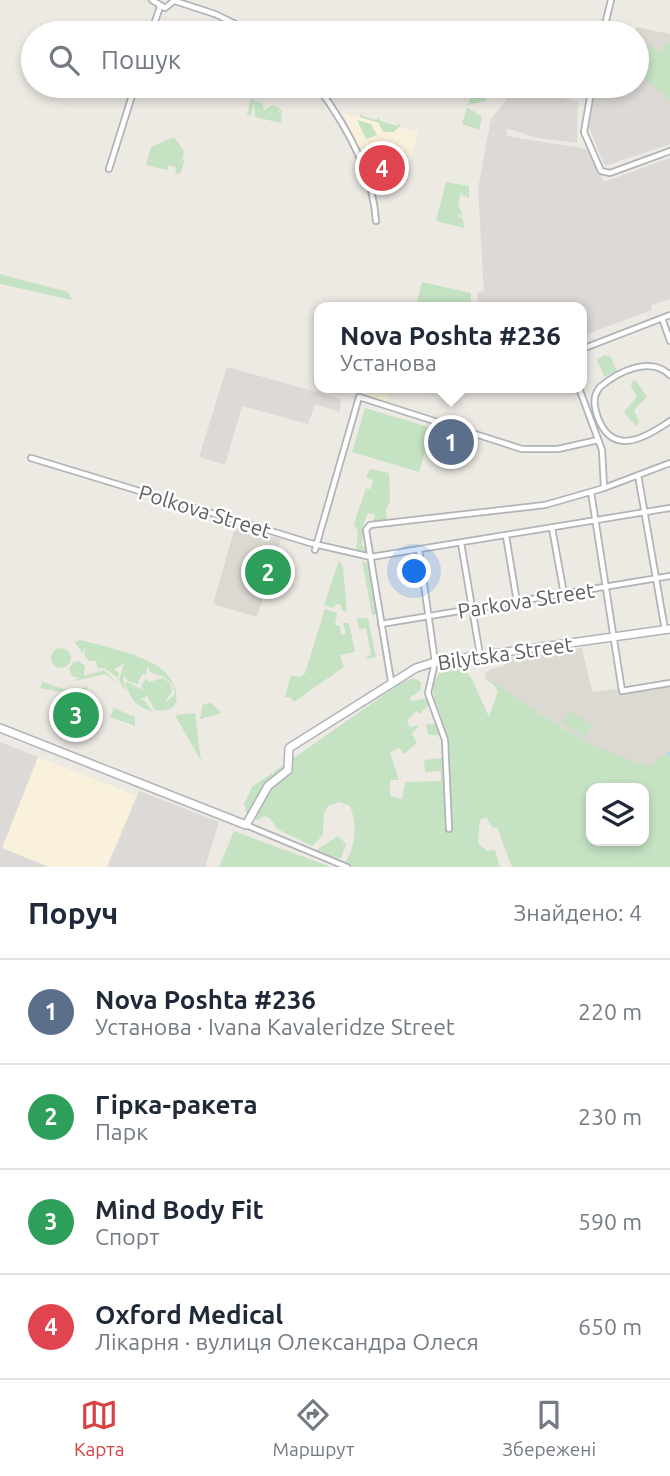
<!DOCTYPE html>
<html lang="uk">
<meta charset="utf-8">
<style>
body{margin:0;font-family:Ubuntu,sans-serif;background:#f2f2f3;color:#1f2937}
.controls{position:absolute;right:21px;bottom:21px;display:grid;overflow:hidden;border-radius:14px;box-shadow:0 4px 10px #0003}
.controls button{width:63px;height:63px;display:grid;place-items:center;padding:0;border:0;border-bottom:2px solid #e0e1e3;background:#fff;color:#1f2937;font:35px sans-serif}
.you{position:absolute;left:415px;top:572px;width:24px;height:24px;margin:-18px;border:5px solid #fff;border-radius:50%;background:#1a73e8;box-shadow:0 0 0 10px #1a73e833}
.badge{display:grid;place-items:center;width:46px;height:46px;border-radius:50%;background:#d64241;color:#fff;font-size:23px;font-weight:700}
.pin{position:absolute;translate:-50% -50%;border:4px solid #fff;box-shadow:0 2px 7px #0006}
.popup{position:absolute;left:314px;top:302px;width:273px;height:91px;box-sizing:border-box;display:grid;place-content:center;border-radius:14px;background:#fff;filter:drop-shadow(0 2px 5px #0005);font-size:23px;white-space:nowrap;color:#747a83}
.popup b{font-size:26px;color:#1f2937}
.popup::after{content:'';position:absolute;left:50%;top:100%;margin-left:-14px;border:14px solid transparent;border-top-color:#fff}
.list{margin:0;padding:0;list-style:none}
h2{display:flex;justify-content:space-between;align-items:center;height:91px;margin:0;padding:0 28px;font-size:30px}
h2 small{font-size:23px;font-weight:400;color:#747a83}
.list li{display:grid;grid-template-columns:46px 1fr auto;gap:21px;align-items:center;box-sizing:border-box;height:105px;padding:0 28px;border-top:2px solid #e0e1e3}
.list b{display:block;font-size:26px;white-space:nowrap}
.list p{margin:0;font-size:23px;white-space:nowrap;color:#747a83}
.list em{font-size:23px;font-style:normal;color:#747a83}
.icon{flex:none;width:38px;height:38px;fill:none;stroke:currentColor;stroke-width:2;stroke-linecap:round;stroke-linejoin:round}
.map{position:relative;flex:none;width:670px;height:867px;overflow:hidden}
.search{position:absolute;background:#fff;box-shadow:0 4px 10px #0003;left:21px;right:21px;top:21px;height:77px;display:flex;align-items:center;gap:18px;box-sizing:border-box;padding:0 24px;border-radius:38px;color:#747a83;font-size:26px}
.sheet{height:511px;background:#fff}
nav{display:flex;justify-content:space-around;align-items:center;box-sizing:border-box;height:98px;border-top:2px solid #e0e1e3;background:#fff;font-size:19px;color:#747a83}
nav a{display:grid;justify-items:center;gap:4px}
nav .on{color:#d64241}
.map>svg:first-child{display:block}
.commercial{fill:#faf1dc}
.industrial{fill:#dcd9d6}
.education{fill:#dcd9d2}
.green{fill:#c5e2c3;fill-rule:evenodd}
.lines{fill:none;stroke-linecap:round;stroke-linejoin:round}
.stream{stroke:#abdaf5;stroke-width:2}
.minor-casing{stroke:#b1b4b7;stroke-width:8}
.secondary-casing{stroke:#b0b3b7;stroke-width:10}
.minor{stroke:#fff;stroke-width:4.5}
.secondary{stroke:#fff;stroke-width:7}
.labels{text-anchor:middle;dominant-baseline:central;stroke-width:5;stroke-linejoin:round;paint-order:stroke}
.street-label{font-size:21px;fill:#5c5f63;stroke:#fff}
</style>
<div class="map">
<svg width="670" height="867" viewBox="0 0 670 867">
<rect width="100%" height="100%" fill="#edeae4"/>
<path class="commercial" d="M343,113L418,132L407,171L394,177L392,191L384,193L376,189Z
M390,388L385,405L363,397L364,388Z
M38,757L137,796L107,867H49L2,848Z"/>
<path class="industrial" d="M637,73L643,87L670,106V144L605,166L588,125L597,86H637Z
M525,89L578,102L577,143L538,138L506,128L507,136L588,149L604,182L670,158V299L651,305L652,310L582,336V307H479L477,293L484,291L478,189L491,119L514,90Z
M227,367L341,399L340,412L315,404L308,424L242,406L225,465L199,457Z
M0,742L38,757L2,848L49,867H0Z
M139,791L219,822L205,867H107Z"/>
<path class="education" d="M636,27L670,34V106L643,87L637,73Z
M235,527L281,539L257,617L213,604Z
M582,648L592,692L616,689L621,693L670,684V753L649,766L626,760L584,741L485,679L486,673L491,669L505,666L504,659Z"/>
<path class="green" d="M668,42L670,43V99L642,77L649,68L639,61L650,44L661,52Z
M474,86L488,89L486,101L468,105Z
M251,99L254,100L251,116H255L254,103L256,101L262,103L264,110L272,105L280,108L278,114L282,109L281,123L247,115Z
M467,107L482,117L479,130L462,124Z
M362,112V116L377,120L378,117L381,121L397,126L399,123L400,126L394,132H383L379,123L360,117Z
M357,120L371,124L377,135L366,139Z
M174,137L184,151L183,159L178,163L185,159L180,174L175,173L176,167L169,165L167,170L146,165L151,147Z
M446,182L469,186V198L462,195V190L458,203L463,217L458,214V216L463,219L464,228L436,221Z
M0,274L68,292L72,300L0,284Z
M422,282L471,293V307H434L417,302Z
M605,355L611,357L617,371L604,377L597,360Z
M633,380L637,382L647,397L634,410L639,422L636,426L624,412L637,397L631,386Z
M365,408L432,428L419,472L352,452Z
M370,469L389,473L390,501L386,509L387,520L373,522L375,515L368,513L363,525L365,534L362,537V546L367,548L364,553L356,550L358,532L354,524L366,488L371,489L373,480L366,478Z
M339,560L343,568L347,612L342,610L341,605L336,604L333,608L324,605Z
M362,560L369,566L377,614L372,615Z
M325,609L337,613L335,625L340,626L341,635L346,634L343,623H349L355,652L340,655L344,667L294,702L290,697H285L291,675L300,677L305,673Z
M357,618H368L376,657L365,659L371,654L366,628L359,629Z
M80,640C106,647 135,652 159,667C176,678 190,716 155,710L147,696L140,700H144L153,712C133,705 134,701 125,685L127,682L143,690L141,685L147,678L149,682L163,678L170,683L172,691L164,704L175,694C173,678 163,677 150,672L149,668L147,667L146,676L144,673L138,681L140,684L129,682L123,675L125,692L119,680L124,663L114,670L119,673L118,678L104,668H98L96,663L102,652L97,661H89L84,655L86,647L82,653L75,642Z
M51 658a10 10 0 1 1 20 0a10 10 0 1 1-20 0Z
M79,661L85,666L84,676L104,670L118,683L105,674L70,682L80,678L72,676L69,669L73,662Z
M461,665L472,679L489,717L498,691L489,679C540,714 589,750 649,766L670,750V867H512L497,827L493,828L486,817L480,820L478,843L487,851L495,850L500,867H353L346,861C356,846 357,823 350,806L339,802L328,806L324,813L323,835L312,846L277,829L270,818L264,816L258,820L247,815L244,804L252,787L401,683L413,678L421,682L420,691L410,697L411,701L429,698L431,704L419,714L416,711L407,721L410,727L420,725L412,734L417,743L404,754L399,748L390,753L399,780H390V796L402,799L405,782L441,781V771L425,772L424,760L449,757L445,735H428L426,724H443C436,696 425,693 443,667ZM591,788H644V841H591Z
M43,682L69,691L88,687L83,699H71V694L40,688Z
M211,703L222,713L200,719L203,704Z
M114,708L135,717V726L110,717Z
M570,711L592,725L585,737L562,723Z
M195,713L201,761L175,715Z
M234,831L331,867H219Z
M338,836L346,844L341,858L334,859L315,851Z"/>
<g class="lines">
<path class="stream" d="M669,753L670,755"/>
<defs>
<path id="minor" d="M152,0L165,8L175,0
M175,1L215,14L254,33
M151,33L160,7
M603,33L611,0
M317,86C346,125 373,172 376,221
M592,86L584,132L601,171L610,173L670,151
M109,169L135,86
M662,318L670,341
M582,349L670,315
M670,375C650,356 619,371 600,387C592,397 594,406 598,418C613,457 645,438 670,421
M579,388L602,450L604,488
M31,458L310,543L371,557L670,508
M638,475L665,630
M591,492L622,691L670,683
M552,528L564,594
M506,536L517,602
M461,543L480,655
M419,549L435,662L428,693L445,740L449,829
M315,550L359,397L522,449H558L598,440
M381,624L670,576
M391,681L366,530L370,525L545,505L604,488L670,463
M246,825L347,867"/>
<path id="secondary" d="M0,728L246,825L268,786L288,770L289,748L416,668L435,662L670,629"/>
</defs>
<use href="#minor" class="minor-casing"/>
<use href="#secondary" class="secondary-casing"/>
<use href="#minor" class="minor"/>
<use href="#secondary" class="secondary"/>
</g>
<g class="labels">
<g class="street-label">
<text transform="translate(205 511) rotate(17)">Polkova Street</text>
<text transform="translate(526 600) rotate(-9)">Parkova Street</text>
<text transform="translate(505 653) rotate(-8)">Bilytska Street</text>
</g>
</g>
</svg>
<div class="controls">
<button><svg class="icon" aria-label="layers" viewBox="0 0 24 24"><path d="M12 4l9 5-9 5-9-5zM3 14l9 5 9-5"/></svg></button>
</div>
<div class="you"></div>
<div class="pin badge" style="left:451px;top:442px;background:#5c6f8a">1</div>
<div class="popup"><b>Nova Poshta #236</b>Установа</div>
<div class="pin badge" style="left:268px;top:572px;background:#2e9e5b">2</div>
<div class="pin badge" style="left:76px;top:715px;background:#2e9e5b">3</div>
<div class="pin badge" style="left:382px;top:168px;background:#e0444e">4</div>
<div class="search"><svg class="icon" aria-label="search" viewBox="0 0 24 24"><circle cx="10" cy="10" r="6"/><path d="M15 15l6 6"/></svg>Пошук</div>
</div>
<section class="sheet">
<h2>Поруч<small>Знайдено: 4</small></h2>
<ul class="list">
<li><span class="badge" style="background:#5c6f8a">1</span><div><b>Nova Poshta #236</b><p>Установа · Ivana Kavaleridze Street</p></div><em>220 m</em></li>
<li><span class="badge" style="background:#2e9e5b">2</span><div><b>Гірка-ракета</b><p>Парк</p></div><em>230 m</em></li>
<li><span class="badge" style="background:#2e9e5b">3</span><div><b>Mind Body Fit</b><p>Спорт</p></div><em>590 m</em></li>
<li><span class="badge" style="background:#e0444e">4</span><div><b>Oxford Medical</b><p>Лікарня · вулиця Олександра Олеся</p></div><em>650 m</em></li>
</ul>
</section>
<nav>
<a class="on"><svg class="icon" aria-label="map" viewBox="0 0 24 24"><path d="M3 6l6-2 6 2 6-2v14l-6 2-6-2-6 2zM9 4v14M15 6v14"/></svg>Карта</a>
<a><svg class="icon" aria-label="directions" viewBox="0 0 24 24"><path d="M12 3l9 9-9 9-9-9zM9 14v-3h6M13 9l2 2-2 2"/></svg>Маршрут</a>
<a><svg class="icon" aria-label="saved" viewBox="0 0 24 24"><path d="M7 4h10v16l-5-4-5 4z"/></svg>Збережені</a>
</nav>
